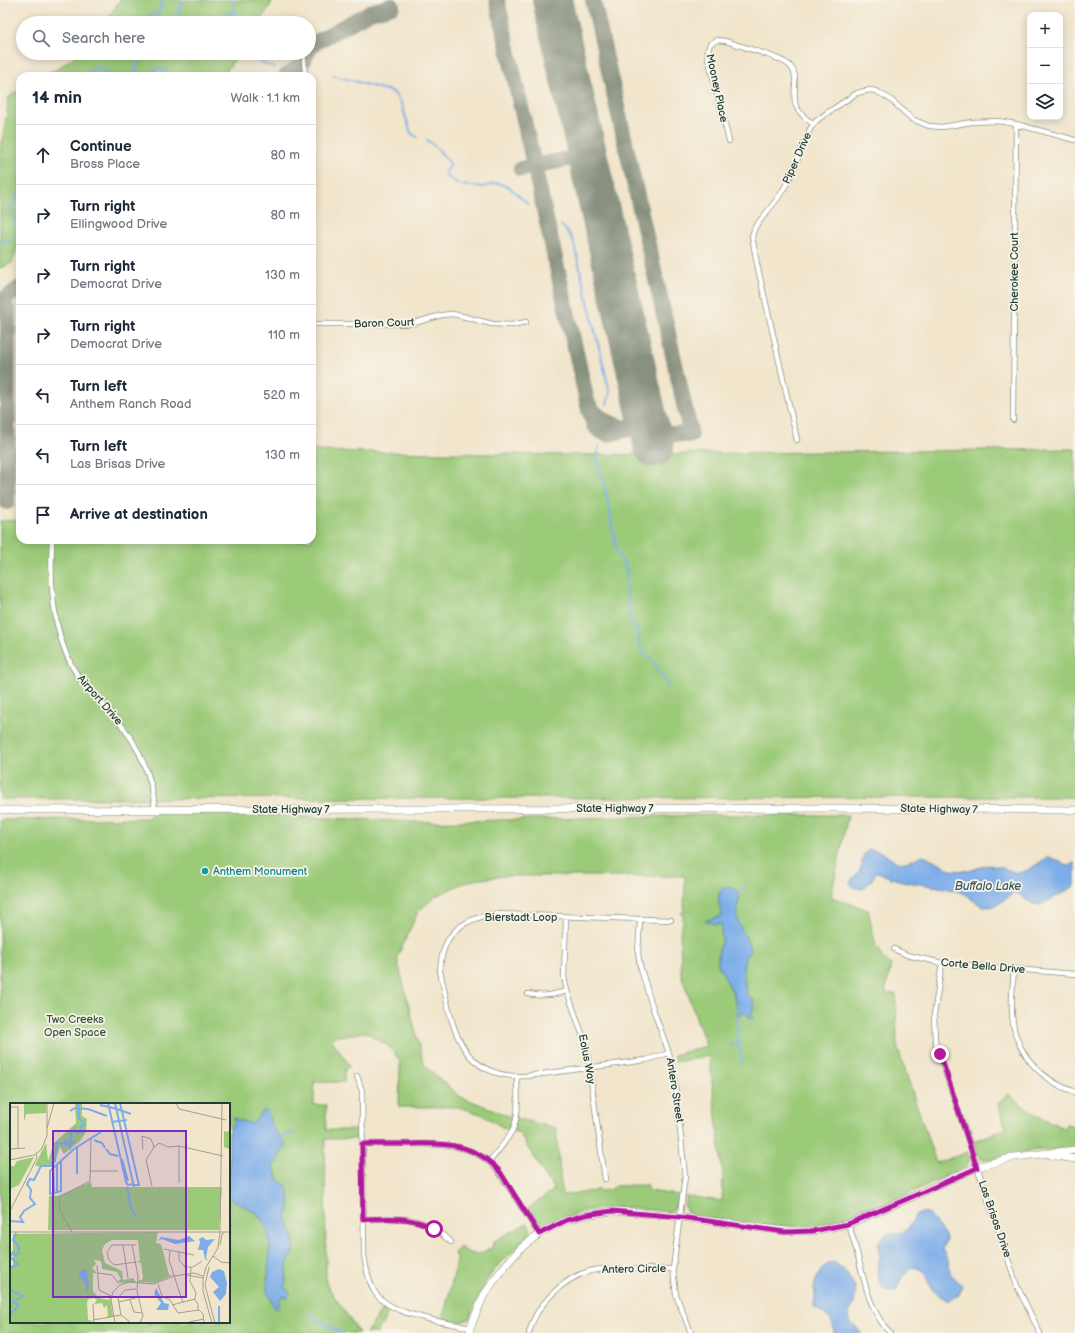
<!DOCTYPE html>
<meta charset="utf-8">
<style>
body{margin:0;font-family:"Balsamiq Sans",sans-serif;background:#f2f2f3;color:#1f2937}
.controls{position:absolute;right:12px;top:12px;display:grid;overflow:hidden;border-radius:8px;box-shadow:0 2px 10px #0003}
.controls button{width:36px;height:36px;display:grid;place-items:center;padding:0;border:0;border-bottom:1px solid #e0e1e3;background:#fff;color:#1f2937;font:20px sans-serif}
.stop{position:absolute;width:12px;height:12px;margin:-9px;border:3px solid #b5179e;border-radius:50%;background:#fff}
.stop.end{background:#b5179e;border-color:#fff;box-shadow:0 1px 4px #0008}
.list{margin:0;padding:0;list-style:none}
h2{display:flex;justify-content:space-between;align-items:center;height:52px;margin:0;padding:0 16px;font-size:17px}
h2 small{font-size:13px;font-weight:400;color:#747a83}
.list li{display:grid;grid-template-columns:26px 1fr auto;gap:12px;align-items:center;box-sizing:border-box;height:60px;padding:0 16px;border-top:1px solid #e0e1e3}
.list b{display:block;font-size:15px;white-space:nowrap}
.list p{margin:0;font-size:13px;white-space:nowrap;color:#747a83}
.list em{font-size:13px;font-style:normal;color:#747a83}
.icon{flex:none;width:22px;height:22px;fill:none;stroke:currentColor;stroke-width:2;stroke-linecap:round;stroke-linejoin:round}
.map{position:relative;flex:none;width:1075px;height:1333px;overflow:hidden}
.search{position:absolute;background:#fff;box-shadow:0 2px 10px #0003;left:16px;top:16px;width:300px;height:44px;display:flex;align-items:center;gap:10px;box-sizing:border-box;padding:0 14px;border-radius:22px;color:#747a83;font-size:15px}
.panel{position:absolute;background:#fff;box-shadow:0 2px 10px #0003;left:16px;top:72px;width:300px;height:472px;border-radius:12px}
.map>svg:first-child{display:block}
.green{fill:#9bca79;stroke:#5d8456;fill-rule:evenodd}
.water{fill:#7eaee9;stroke:#4e768e}
.lines{fill:none;stroke-linecap:round;stroke-linejoin:round}
.stream{stroke:#7eaee9;stroke-width:2}
.taxiway{stroke:#889180;stroke-width:16}
.runway{stroke:#889180;stroke-width:40}
.street-casing{stroke:#889180;stroke-width:6}
.secondary-casing{stroke:#889180;stroke-width:8}
.primary-casing{stroke:#889180;stroke-width:8}
.street{stroke:#fff;stroke-width:4.5}
.secondary{stroke:#fff;stroke-width:7}
.primary{stroke:#fff;stroke-width:7}
.route{stroke:#b5179e;stroke-width:5}
.culture-dot{fill:#0f9aa8;stroke:#f7f3e8;stroke-width:1.5}
.labels{text-anchor:middle;dominant-baseline:central;stroke-width:3.5;stroke-linejoin:round;paint-order:stroke}
.street-label{font-size:11px;fill:#1f3d34;stroke:#f7f3e8}
.culture-label{font-size:11px;fill:#0d838f;stroke:#f7f3e8;text-anchor:start}
.park-label{font-size:11px;fill:#385942;stroke:#f7f3e8}
.water-label{font-size:12px;font-style:italic;fill:#375961;stroke:#f7f3e8}
.inset-river{fill:none;stroke:#7eaee9;stroke-width:2}
.inset-road{fill:none;stroke:#9da28f;stroke-width:1}
.view{fill:#7b2cbf;fill-opacity:0.15;stroke:#7b2cbf;stroke-width:2}
.inset-edge{fill:none;stroke:#1f3d34;stroke-width:2}
</style>
<div class="map">
<svg width="1075" height="1333" viewBox="0 0 1075 1333">
<rect width="100%" height="100%" fill="#f7f3e8"/>
<filter id="ink" filterUnits="userSpaceOnUse"><feTurbulence type="fractalNoise" baseFrequency=".025" numOctaves="2"/><feDisplacementMap in="SourceGraphic" scale="8" xChannelSelector="R" yChannelSelector="G"/><feConvolveMatrix kernelMatrix="1 2 1 2 8 2 1 2 1" color-interpolation-filters="sRGB"/></filter>
<filter id="wash" filterUnits="userSpaceOnUse"><feTurbulence type="fractalNoise" baseFrequency=".012" numOctaves="4" result="noise"/><feDisplacementMap in="SourceGraphic" scale="16" xChannelSelector="R" yChannelSelector="G"/><feGaussianBlur stdDeviation="0.9" result="paint"/><feColorMatrix in="noise" values="0 0 0 0 0 0 0 0 0 0 0 0 0 0 0 0 0 1.4 0 .05"/><feComposite in="paint" operator="in"/></filter>
<g filter="url(#wash)">
<rect width="100%" height="100%" fill="#f1e5cb"/>
<path class="green" d="M120,0H272L271,4L259,23H105Z
M79,53H239L223,76H41L57,69Z
M20,89V239L12,263L0,268V152L7,113L8,98Z
M312,442L313,451L577,455L1075,449V797L0,799V521L20,520V540H312Z
M155,810L418,822L710,815H848L831,897L868,910L876,947L879,948L882,958L891,964L885,993L896,994L897,1046L936,1163L968,1152C970,1159 970,1164 964,1168C919,1187 869,1217 822,1224C793,1229 765,1225 737,1221C724,1220 699,1219 689,1214L684,1207L686,1196L722,1201L723,1176L709,1056L675,1062L674,1055L706,1046L681,974L680,931L683,923V917L681,913L684,911L685,876H504L474,880L459,885L436,896L418,912L397,958L424,1065L459,1096L511,1117L556,1128L562,1195L595,1191L597,1189L602,1191L612,1189L615,1186L648,1185L649,1191L678,1195C677,1203 677,1210 667,1212C639,1208 612,1205 584,1211C576,1213 545,1227 541,1225C535,1223 531,1214 527,1209L554,1190L519,1133L504,1128L481,1114L458,1107H399L400,1062L392,1049L366,1032L334,1037L332,1040L350,1066C344,1069 343,1075 345,1082H314V1105H326V1130H359V1139H325L326,1284L359,1333H0V820L148,818ZM11,1104H229V1322H150V1325V1322H11Z
M1008,1094C1027,1110 1041,1118 1064,1128L1066,1124L1075,1126V1148L1028,1151L989,1160H985L980,1157L973,1141L1006,1129L998,1103Z
M527,1223C530,1227 532,1231 529,1236C514,1251 497,1263 486,1282C479,1294 475,1307 469,1319L461,1322L443,1318L457,1261L454,1253L460,1247C470,1254 478,1258 487,1249H492L493,1242Z
M385,1306L390,1309L377,1333H366Z"/>
<path class="water" d="M868,850C884,849 887,859 898,862C905,864 917,858 923,855L940,863L950,870L969,871L987,865L1000,867L1017,873L1026,871L1049,857L1069,866L1075,862V886L1041,905C1030,905 1024,897 1015,892C1007,897 998,907 989,907C977,907 970,895 959,892C939,885 916,885 895,879C889,878 881,872 876,872L871,881L863,889L854,888L850,883C853,876 854,878 858,873C864,865 860,856 868,850Z
M725,887C732,887 737,889 740,896C730,924 745,926 750,951L745,957L743,969L746,992L748,996L753,999C755,1005 754,1008 751,1014L753,1019H750L746,1013L742,1011L740,1016L737,1015V1007L734,995L718,964V955L722,939L721,933L722,924H713L705,921L721,916C721,905 713,895 725,887Z
M264,1110L268,1112L271,1125L284,1142L286,1146L273,1167L280,1182L286,1185C290,1195 291,1207 286,1217C289,1227 296,1238 294,1250C293,1256 287,1260 287,1267C286,1275 287,1280 284,1288L290,1292L287,1298L283,1295L278,1303L280,1306L277,1309L274,1307L267,1291L270,1241L266,1227L261,1218L255,1212L229,1198V1131L235,1121L233,1118L252,1124Z
M924,1212L930,1214L937,1225L945,1235L946,1240L942,1249L949,1262L950,1273L962,1285L959,1295L948,1301C943,1297 935,1294 932,1289C924,1277 928,1269 911,1267L903,1276L896,1291H889L883,1289L880,1282L877,1271L880,1257L877,1243L886,1234L900,1233L907,1230L916,1215Z
M834,1262L844,1270L856,1288L854,1304L849,1313L848,1318L852,1324L862,1333H834C834,1318 825,1315 814,1307C813,1302 816,1299 815,1294C815,1292 814,1290 814,1288C815,1278 823,1263 834,1262Z"/>
<g class="lines">
<path class="stream" d="M183,0L178,12L184,18L193,23
M235,10L239,23
M142,23L151,15L158,13L162,7L160,5L163,0
M211,23L235,10L233,0
M147,53L134,70L143,76L158,69H163L169,76
M254,53L258,61L275,68
M332,75L393,92L401,103L411,133L417,137
M87,76L91,70L97,67L105,70L113,76
M427,140L438,149L451,165L446,171V176L460,185L484,187L497,183L509,187L528,204
M561,225L570,235L574,244L610,393L607,404
M0,243L18,237V230L10,209L20,191
M599,446L597,462L605,487L617,551L627,570L626,589L631,621L638,633L641,652L651,658L669,688
M738,891L745,888
M738,1015V1039L742,1063
M732,1045L739,1044
M282,1139L286,1135L295,1132
M288,1295L290,1297
M309,1315L342,1333"/>
<path class="taxiway" d="M497,0L589,410L594,425L600,431L608,434L649,425
M593,0L691,435L651,433
M309,49L316,42L370,12L392,6
M286,76C298,69 301,65 307,53
M521,169L587,155
M589,405C597,419 615,427 631,428
M7,502L8,311L0,302L20,288"/>
<path class="runway" d="M552,0L654,447"/>
</g>
</g>
<g filter="url(#ink)">
<g class="lines">
<defs>
<path id="street" d="M304,58L305,76
M729,141L708,58V50L710,44L717,40L726,41C739,46 781,57 789,65C801,76 791,93 796,106C799,114 807,119 813,124
M312,324H402L414,323L442,315L451,314L458,315L492,324L512,325L526,322
M1013,420L1016,124
M797,440L757,264L752,236L755,227L778,198L789,180L810,129L816,121L827,113L857,93L870,90L876,91L890,99L912,119L929,126L942,127L972,122L998,121L1016,124L1075,140
M52,540C50,582 52,630 73,668C83,686 98,699 112,714C137,741 152,774 155,810
M566,917L564,977L567,991L586,1045L605,1179
M640,920L638,953L640,966L653,1009L669,1053L674,1075L685,1176L673,1269L676,1295L691,1333
M894,949L907,955L942,963L1075,974
M942,963L934,1015L935,1041L1017,1286L1040,1333
M1014,969C1013,984 1011,998 1012,1013C1013,1051 1040,1080 1075,1092
M528,994C543,997 552,995 567,991
M669,1053L646,1060L527,1076C457,1080 452,1023 440,971C442,935 459,920 494,914L671,920
M357,1076L362,1091L364,1255C366,1268 368,1280 374,1291C389,1316 443,1321 470,1328
M363,1144C379,1144 396,1144 412,1144C446,1144 476,1144 499,1172L539,1234
M489,1162C497,1152 507,1141 513,1129C520,1113 517,1094 517,1077
M363,1219C404,1219 418,1213 451,1242
M848,1224C863,1260 862,1303 890,1333
M529,1333C535,1306 563,1278 590,1271C599,1268 609,1269 618,1269C636,1269 654,1269 673,1269"/>
<path id="secondary" d="M1051,1155L1075,1159
M470,1333V1328L484,1295L503,1268L521,1248L539,1234L567,1220L585,1215L612,1211L633,1212L680,1217L785,1231H813L848,1224L907,1199L977,1167L1015,1157L1075,1150"/>
<path id="primary" d="M0,810L833,808L1075,810"/>
</defs>
<use href="#street" class="street-casing"/>
<use href="#secondary" class="secondary-casing"/>
<use href="#primary" class="primary-casing"/>
<use href="#street" class="street"/>
<use href="#secondary" class="secondary"/>
<use href="#primary" class="primary"/>
</g>
</g>
<g class="lines" filter="url(#ink)">
<path class="route" d="M434,1229C411,1215 389,1219 363,1219L362,1144C379,1144 396,1144 412,1144C446,1143 476,1144 500,1172L539,1234L567,1220L585,1215L612,1211L680,1217L785,1232L813,1231L848,1224L907,1199L977,1168L940,1054"/>
</g>
<circle class="culture-dot" cx="205" cy="871" r="4"/>
<g class="labels">
<g class="street-label">
<text transform="translate(717 88) rotate(78)">Mooney Place</text>
<text transform="translate(797 158) rotate(-66)">Piper Drive</text>
<text transform="translate(1014 272) rotate(-90)">Cherokee Court</text>
<text transform="translate(384 323) rotate(-2)">Baron Court</text>
<text transform="translate(100 700) rotate(49)">Airport Drive</text>
<text x="615" y="808">State Highway 7</text>
<text x="291" y="809">State Highway 7</text>
<text transform="translate(939 809) rotate(1)">State Highway 7</text>
<text x="521" y="917">Bierstadt Loop</text>
<text transform="translate(983 966) rotate(5)">Corte Bella Drive</text>
<text transform="translate(587 1059) rotate(79)">Eolus Way</text>
<text transform="translate(675 1090) rotate(81)">Antero Street</text>
<text transform="translate(995 1219) rotate(71)">Las Brisas Drive</text>
<text transform="translate(634 1269) rotate(-1)">Antero Circle</text>
</g>
<g class="culture-label">
<text x="213" y="871">Anthem Monument</text>
</g>
<g class="park-label">
<text x="75" y="1019">Two Creeks<tspan x="75" dy="13">Open Space</tspan></text>
</g>
<g class="water-label">
<text x="988" y="886">Buffalo Lake</text>
</g>
</g>
<g transform="translate(10 1103)">
<rect width="220" height="220" fill="#f1e5cb"/>
<path d="M14,0H36V10L16,11L14,19ZM65,0H72V13L77,16L76,29L70,38L54,51L50,44L44,61L30,64L25,62L36,40L38,58L44,40L66,20ZM220,25V46L214,44V28L218,29ZM24,54L9,82L0,86V63H4L7,58ZM81,79L82,84H212L209,127H38L39,93H48ZM148,129L146,140L151,141L153,148L159,172H163L145,180L129,179L128,177H132L133,174L131,160L126,159L130,158L128,137H102L95,141L92,147L95,160L112,168L113,177L123,175L126,179L110,180L108,178L111,176L107,169L92,166L91,158L84,157L86,161L82,165L87,170H83V188L88,194L91,191L89,195L98,197L100,194L103,213L98,215L97,202L94,205L92,200L84,201L87,197L84,195L78,196L77,200L78,217L83,218L79,220H0V163L3,162V131Z" fill="#9bca79"/>
<path d="M179,133L185,138L165,141L152,136L148,138L151,134L169,137ZM193,134L196,137L205,136L198,144L196,155L199,158L195,156L193,147H188L190,139L189,136ZM76,166L79,183L77,191L76,181L68,172L72,167ZM209,166L214,168L217,180L216,191L210,198L203,189L209,184L200,174L202,169ZM146,185L154,200L159,201L158,207H146L151,200L144,191Z" fill="#7eaee9"/>
<path class="inset-river" d="M98,0L116,79L118,82L123,81M105,0L124,84M110,0L129,82H124M60,8L65,5L78,6L97,13M121,11L107,6L90,2L99,4L107,6L112,8L121,11M101,19L117,17M84,37L92,40L95,45M96,46L100,51L108,53M112,56L118,78M51,58V88L40,91V68L64,46L91,29M47,62V90M43,66L44,90M67,71V44M117,84L121,105L126,114M0,118L13,119L10,114L14,108L25,101L20,95L21,87L17,81L20,76L24,77L31,63H43L41,60L45,58L47,40L56,41L55,36L60,44V41L64,39L59,37L62,33L60,31L65,25L66,30L72,29L70,24L75,22L69,15L68,0M0,165L8,161L0,154L3,149L5,152L9,150L8,142L3,137L6,130M0,187L13,193L3,199L9,203L0,211M209,220V203"/>
<path class="inset-road" d="M166,0L169,6L216,17M0,4H8V46M37,25L44,0M0,46L15,45M133,46L132,33L141,36L144,44M0,57L24,52L31,47L37,33V0M80,68H108M169,80V43M142,83L136,57L144,44L149,40L158,44L169,43L213,53M0,108L27,55L26,51M0,129H220M62,129L50,108L49,94L80,78L81,35M210,129L212,0M113,142L118,175M122,142L128,173L127,188L133,213L130,220M210,142L212,131L214,130M154,146L184,152M160,148L159,157L173,200M169,149V157L175,164H183L192,158M203,153L211,159L220,160M126,159L104,162L99,157L97,149L102,142H126M87,162L89,187L101,193M199,164L195,182L205,220M88,170L102,172L109,181M176,172L193,175M148,181L152,193L160,197L168,210M184,196L188,201V207M120,197L124,209L132,210M109,199L129,194M83,201L84,220M162,202L185,196L186,190L180,178L181,164M168,210L189,207L193,211L194,220M83,217L111,212M179,219L194,216M105,220L101,196L103,189L110,182L119,179L144,181L164,173L184,170L193,173M121,220L111,212L108,195L115,187L126,186M202,220L193,188V176L196,164L208,145L210,129"/>
<path class="view" d="M43,28H176V194H43Z"/>
<rect width="220" height="220" class="inset-edge"/>
</g>
</svg>
<div class="controls">
<button>+</button>
<button>−</button>
<button><svg class="icon" aria-label="layers" viewBox="0 0 24 24"><path d="M12 4l9 5-9 5-9-5zM3 14l9 5 9-5"/></svg></button>
</div>
<div class="stop" style="left:434px;top:1229px"></div>
<div class="stop end" style="left:940px;top:1054px"></div>
<div class="search"><svg class="icon" aria-label="search" viewBox="0 0 24 24"><circle cx="10" cy="10" r="6"/><path d="M15 15l6 6"/></svg>Search here</div>
<section class="panel">
<h2>14 min<small>Walk · 1.1 km</small></h2>
<ul class="list">
<li><svg class="icon" aria-label="ahead" viewBox="0 0 24 24"><path d="M12 20V5M6 11l6-6 6 6"/></svg><div><b>Continue</b><p>Bross Place</p></div><em>80 m</em></li>
<li><svg class="icon" aria-label="right" viewBox="0 0 24 24"><path d="M7 20v-9h11M14 6l5 5-5 5"/></svg><div><b>Turn right</b><p>Ellingwood Drive</p></div><em>80 m</em></li>
<li><svg class="icon" aria-label="right" viewBox="0 0 24 24"><path d="M7 20v-9h11M14 6l5 5-5 5"/></svg><div><b>Turn right</b><p>Democrat Drive</p></div><em>130 m</em></li>
<li><svg class="icon" aria-label="right" viewBox="0 0 24 24"><path d="M7 20v-9h11M14 6l5 5-5 5"/></svg><div><b>Turn right</b><p>Democrat Drive</p></div><em>110 m</em></li>
<li><svg class="icon" aria-label="left" viewBox="0 0 24 24"><path d="M17 20v-9H6M10 6l-5 5 5 5"/></svg><div><b>Turn left</b><p>Anthem Ranch Road</p></div><em>520 m</em></li>
<li><svg class="icon" aria-label="left" viewBox="0 0 24 24"><path d="M17 20v-9H6M10 6l-5 5 5 5"/></svg><div><b>Turn left</b><p>Las Brisas Drive</p></div><em>130 m</em></li>
<li><svg class="icon" aria-label="arrive" viewBox="0 0 24 24"><path d="M6 21V4h12l-3 4 3 4H6"/></svg><div><b>Arrive at destination</b></div></li>
</ul>
</section>
</div>
